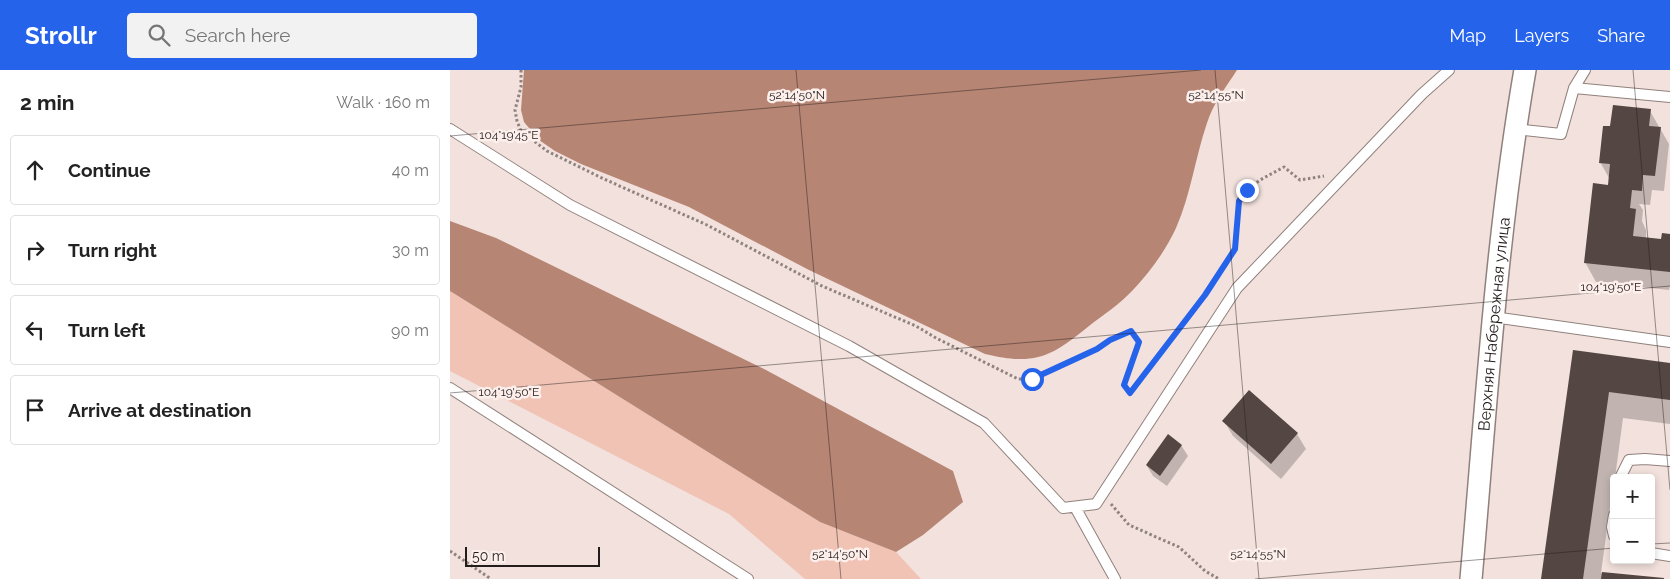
<!DOCTYPE html>
<meta charset="utf-8">
<style>
body{margin:0;font-family:Raleway,sans-serif;background:#f2f2f2;color:#222}
.controls{position:absolute;right:15px;bottom:15px;display:grid;overflow:hidden;border-radius:5px;box-shadow:0 2px 8px #0003}
.controls button{width:45px;height:45px;display:grid;place-items:center;padding:0;border:0;border-bottom:1px solid #e0e0e0;background:#fff;color:#222;font:25px sans-serif}
.scale{position:absolute;left:15px;bottom:12px;width:135px;box-sizing:border-box;padding-left:5px;border:2px solid #221c1a;border-top:0;font-size:14px;line-height:18px;white-space:nowrap;color:#221c1a;-webkit-text-stroke:4px #fdefeb;paint-order:stroke}
.stop{position:absolute;width:15px;height:15px;margin:-11px;border:4px solid #2563eb;border-radius:50%;background:#fff}
.stop.end{background:#2563eb;border-color:#fff;box-shadow:0 1px 5px #0008}
.list{margin:0;padding:0;list-style:none}
h2{display:flex;justify-content:space-between;align-items:center;height:65px;margin:0;padding:0 20px;font-size:21px}
h2 small{font-size:16px;font-weight:400;color:#767676}
.list li{display:grid;grid-template-columns:32px 1fr auto;gap:15px;align-items:center;box-sizing:border-box;height:70px;margin:0 10px 10px;padding:0 10px;border:1px solid #e0e0e0;border-radius:5px}
.list b{display:block;font-size:19px;white-space:nowrap}
.list em{font-size:16px;font-style:normal;color:#767676}
.icon{flex:none;width:28px;height:28px;fill:none;stroke:currentColor;stroke-width:2;stroke-linecap:round;stroke-linejoin:round}
.map{position:relative;flex:none;width:1220px;height:509px;overflow:hidden}
header{display:flex;align-items:center;gap:30px;box-sizing:border-box;height:70px;padding:0 25px;background:#2563eb;color:#fff}
header strong{font-size:24px}
nav{display:flex;gap:28px;margin-inline-start:auto;font-size:18px}
.search{width:350px;height:45px;background:#f2f2f2;display:flex;align-items:center;gap:12px;box-sizing:border-box;padding:0 18px;border-radius:5px;color:#767676;font-size:19px}
main{display:flex}
aside{flex:1;background:#fff}
.map>svg:first-child{display:block}
.green{fill:#f0c3b4}
.water{fill:#b78574}
.shadow{fill:#0003}
.building{fill:#544642}
.lines{fill:none;stroke-linecap:round;stroke-linejoin:round}
.lane-casing{stroke:#90817c;stroke-width:12}
.street-casing{stroke:#90817c;stroke-width:24}
.path{stroke:#8f837f;stroke-width:3;stroke-dasharray:2.5 2.5;stroke-linecap:butt}
.lane{stroke:#fff;stroke-width:10}
.street{stroke:#fff;stroke-width:21}
.route{stroke:#2563eb;stroke-width:6}
.ticks{fill:none;stroke:#221c1a;stroke-width:1;stroke-opacity:0.45}
.labels{text-anchor:middle;dominant-baseline:central;stroke-width:5;stroke-linejoin:round;paint-order:stroke}
.street-label{font-size:16px;fill:#221c1a;stroke:#fdefeb}
.ticks-label{font-size:12px;text-anchor:middle;fill:#221c1a;stroke:#fdefeb;stroke-width:5;stroke-linejoin:round;paint-order:stroke}
</style>
<header>
<strong>Strollr</strong>
<div class="search"><svg class="icon" aria-label="search" viewBox="0 0 24 24"><circle cx="10" cy="10" r="6"/><path d="M15 15l6 6"/></svg>Search here</div>
<nav><a>Map</a><a>Layers</a><a>Share</a></nav>
</header>
<main>
<aside>
<h2>2 min<small>Walk · 160 m</small></h2>
<ul class="list">
<li><svg class="icon" aria-label="ahead" viewBox="0 0 24 24"><path d="M12 20V5M6 11l6-6 6 6"/></svg><div><b>Continue</b></div><em>40 m</em></li>
<li><svg class="icon" aria-label="right" viewBox="0 0 24 24"><path d="M7 20v-9h11M14 6l5 5-5 5"/></svg><div><b>Turn right</b></div><em>30 m</em></li>
<li><svg class="icon" aria-label="left" viewBox="0 0 24 24"><path d="M17 20v-9H6M10 6l-5 5 5 5"/></svg><div><b>Turn left</b></div><em>90 m</em></li>
<li><svg class="icon" aria-label="arrive" viewBox="0 0 24 24"><path d="M6 21V4h12l-3 4 3 4H6"/></svg><div><b>Arrive at destination</b></div></li>
</ul>
</aside>
<div class="map">
<svg width="1220" height="509" viewBox="0 0 1220 509">
<rect width="100%" height="100%" fill="#f2e1dc"/>
<path class="green" d="M0,221L370,452L446,482L471,509H355L279,444L0,301Z"/>
<path class="water" d="M74,0H787C776,17 763,34 757,53C745,88 741,124 726,158C716,180 700,202 683,220C670,234 653,245 639,256C601,287 585,296 535,284L359,200L239,137L131,94L105,81L89,70L74,52L71,40Z
M0,151L46,168L316,300L503,401L513,432L473,465L446,482L370,452L0,221Z"/>
<path class="shadow" d="M1200,41L1219,74L1214,121L1202,120L1200,135L1189,134L1193,140L1192,151L1196,160V168L1210,170L1220,165V216L1219,220L1146,212L1135,192L1161,117L1159,108L1150,92L1162,58Z
M1124,281L1220,294V354L1173,348L1165,408H1164L1151,503L1215,509H1092Z
M799,322L847,364L856,379L831,409L783,366L774,351Z
M731,375L738,386L717,416L703,406L697,396Z"/>
<path class="building" d="M1163,35L1201,39L1199,56L1211,57L1205,106L1193,105L1192,121L1182,120L1180,138L1186,139L1183,166L1211,169L1212,163L1220,164V202L1134,193L1143,113L1158,115L1160,94L1149,93L1153,56H1160Z
M1123,280L1220,293V330L1159,322L1133,509H1091Z
M799,320L848,363L821,394L772,351Z
M718,364L732,375L710,406L696,395Z
M1152,502L1214,508V509H1151Z"/>
<g class="lines">
<defs>
<path id="lane" d="M1124,18L1135,0
M0,59L120,135L399,276L534,353L613,438L646,434L787,218L972,24L999,0
M1065,59L1111,64L1124,18L1220,27
M1043,247L1220,272
M0,318L298,509
M1170,408L1179,390L1195,389L1220,391
M625,437L665,509
M1164,445L1162,457L1164,466
M1201,483L1220,486"/>
<g id="street">
<path id="s1" d="M1021,509C1036,339 1046,168 1075,0"/>
</g>
</defs>
<use href="#lane" class="lane-casing"/>
<use href="#street" class="street-casing"/>
<path class="path" d="M71,0V17L65,40L67,51L71,61L97,81L154,109L257,155L372,216L466,256L486,268L568,309H582L606,299L647,279L660,270L681,261L689,272L674,315L680,323L755,225L785,179L789,131L797,120L810,110L834,97L850,110L874,106
M661,434L679,455L729,477L755,501L769,509
M0,481L41,509"/>
<use href="#lane" class="lane"/>
<use href="#street" class="street"/>
</g>
<g class="lines">
<path class="route" d="M582,309L647,279L660,270L681,261L689,272L674,315L680,323L755,225L785,179L789,131L797,120"/>
</g>
<path class="ticks" d="M346,0L391,509M765,0L809,509M1183,0L1220,420M0,66L751,0M0,323L1220,216M1201,474L1220,473M805,509L1164,478"/>
<g class="labels">
<g class="street-label">
<text stroke="none"><textPath href="#s1" startOffset="256">Верхняя Набережная улица</textPath></text>
</g>
</g>
<g class="ticks-label">
<text x="347" y="29">52°14'50"N</text>
<text x="766" y="29">52°14'55"N</text>
<text x="59" y="69">104°19'45"E</text>
<text x="1161" y="221">104°19'50"E</text>
<text x="59" y="326">104°19'50"E</text>
<text x="390" y="488">52°14'50"N</text>
<text x="808" y="488">52°14'55"N</text>
</g>
</svg>
<div class="controls">
<button>+</button>
<button>−</button>
</div>
<div class="scale">50 m</div>
<div class="stop" style="left:582px;top:309px"></div>
<div class="stop end" style="left:797px;top:120px"></div>
</div>
</main>
